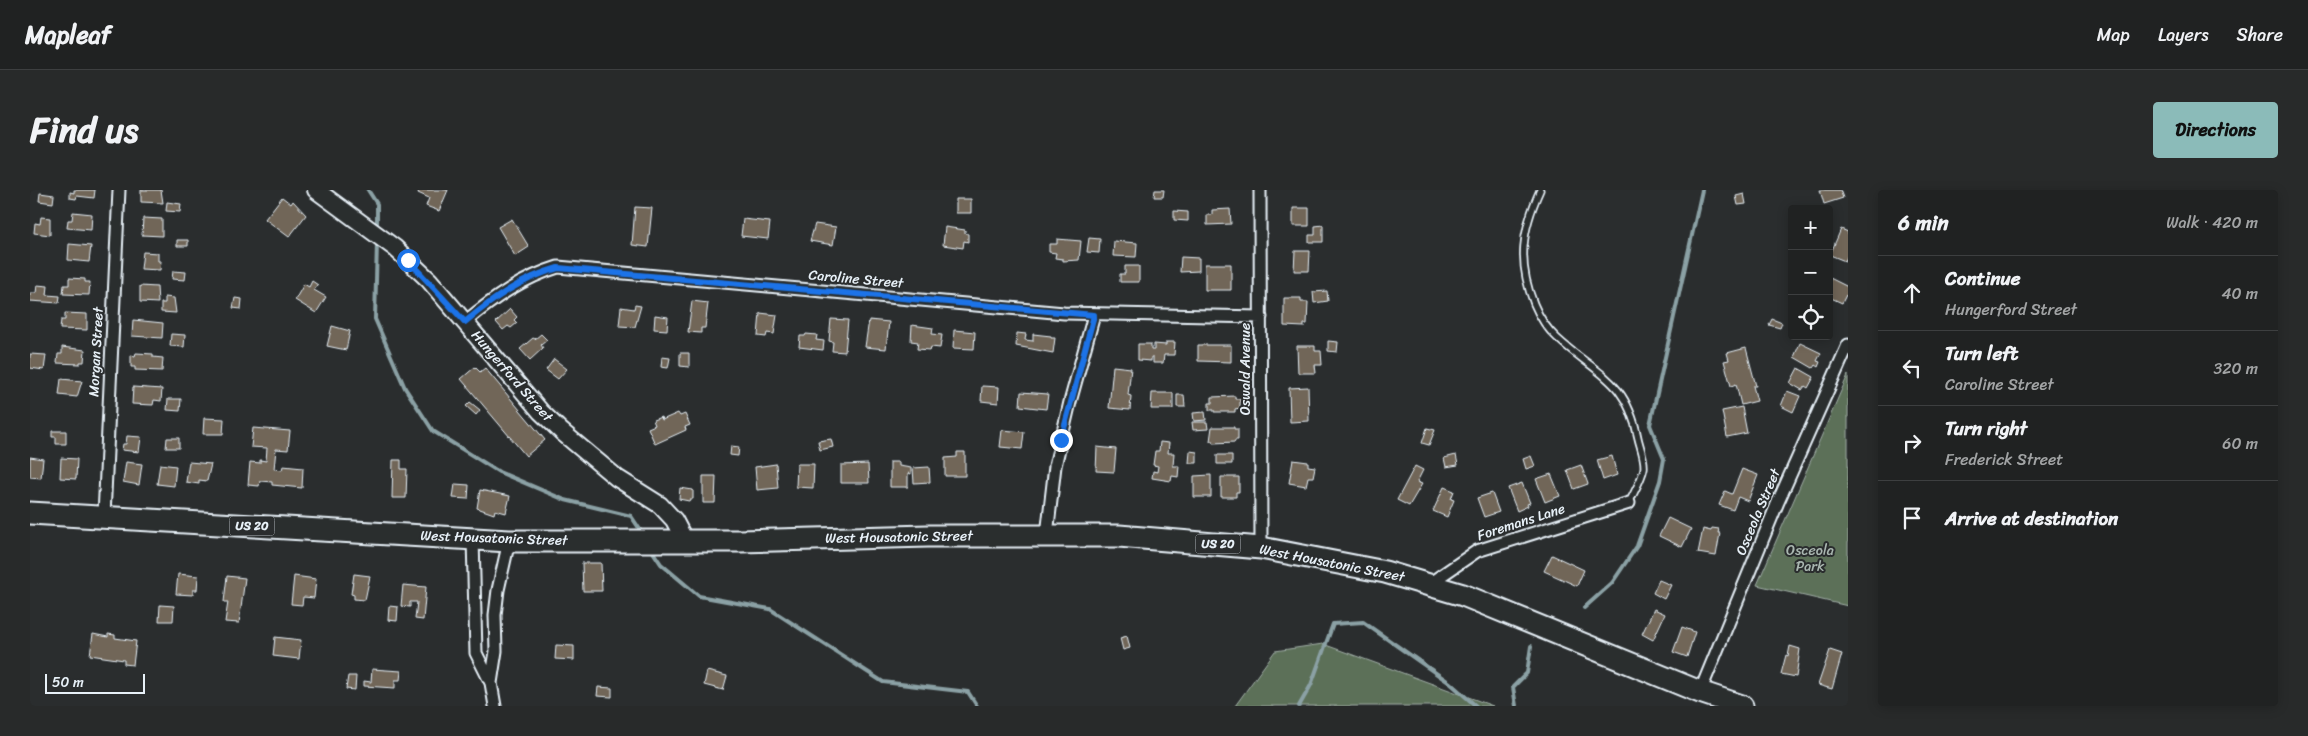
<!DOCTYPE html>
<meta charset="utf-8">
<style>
body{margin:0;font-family:Sriracha,sans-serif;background:#282a2a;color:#f1f3f6}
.controls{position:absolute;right:15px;top:15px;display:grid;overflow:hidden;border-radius:5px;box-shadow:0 2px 12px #0003}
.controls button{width:45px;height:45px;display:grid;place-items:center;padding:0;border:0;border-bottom:1px solid #3d3f40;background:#202222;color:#f1f3f6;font:25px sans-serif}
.scale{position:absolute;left:15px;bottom:12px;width:100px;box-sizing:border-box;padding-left:5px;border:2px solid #e8f1f8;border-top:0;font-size:14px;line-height:18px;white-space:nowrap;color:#e8f1f8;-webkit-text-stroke:4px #2a2d2e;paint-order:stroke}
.stop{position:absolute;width:15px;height:15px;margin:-11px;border:4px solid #1a73e8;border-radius:50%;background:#fff}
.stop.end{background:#1a73e8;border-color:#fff;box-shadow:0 1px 5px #0008}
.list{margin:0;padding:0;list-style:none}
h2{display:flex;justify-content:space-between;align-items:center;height:65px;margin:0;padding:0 20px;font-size:21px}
h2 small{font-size:16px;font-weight:400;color:#a2a4a5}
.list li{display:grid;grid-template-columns:32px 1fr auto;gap:15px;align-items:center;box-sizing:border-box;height:75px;padding:0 20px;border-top:1px solid #3d3f40}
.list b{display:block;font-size:19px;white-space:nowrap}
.list p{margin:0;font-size:16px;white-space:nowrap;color:#a2a4a5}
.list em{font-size:16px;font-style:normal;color:#a2a4a5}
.icon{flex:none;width:28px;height:28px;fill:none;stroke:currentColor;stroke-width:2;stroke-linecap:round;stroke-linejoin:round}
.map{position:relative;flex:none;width:1818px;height:516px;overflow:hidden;border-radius:5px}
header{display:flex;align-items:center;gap:30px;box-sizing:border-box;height:70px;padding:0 25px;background:#202222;border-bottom:1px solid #3d3f40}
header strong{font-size:24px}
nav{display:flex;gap:28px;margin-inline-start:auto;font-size:18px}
.intro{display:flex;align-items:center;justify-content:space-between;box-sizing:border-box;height:120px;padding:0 30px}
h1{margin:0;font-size:35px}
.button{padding:12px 22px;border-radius:5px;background:#8bbbb9;color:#111;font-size:18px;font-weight:700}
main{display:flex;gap:30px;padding:0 30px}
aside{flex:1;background:#202222;border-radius:5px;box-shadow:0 2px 12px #0003}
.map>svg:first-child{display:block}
.green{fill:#5c6f59;stroke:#a2b0a8}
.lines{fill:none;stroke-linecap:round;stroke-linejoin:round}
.stream{stroke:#8ba1a5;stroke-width:4}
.building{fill:#716658;stroke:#e8f1f8}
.lane-casing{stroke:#e8f1f8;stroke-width:9}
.street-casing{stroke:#e8f1f8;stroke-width:15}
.secondary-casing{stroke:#e8f1f8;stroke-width:20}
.highway-casing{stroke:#e8f1f8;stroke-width:25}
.lane{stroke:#2a2d2e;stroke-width:5.5}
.street{stroke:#2a2d2e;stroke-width:11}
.secondary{stroke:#2a2d2e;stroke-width:16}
.highway{stroke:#2a2d2e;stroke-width:21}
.route{stroke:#1a73e8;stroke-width:6}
.labels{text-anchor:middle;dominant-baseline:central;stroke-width:4;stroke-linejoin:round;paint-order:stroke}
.shield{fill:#2a2d2e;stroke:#afb6bb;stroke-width:1}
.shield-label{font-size:12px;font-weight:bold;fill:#e8f1f8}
.street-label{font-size:14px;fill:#e8f1f8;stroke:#2a2d2e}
.park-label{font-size:14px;fill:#a9b6b0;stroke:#2a2d2e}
</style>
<header>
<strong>Mapleaf</strong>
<nav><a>Map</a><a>Layers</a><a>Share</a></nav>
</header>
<div class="intro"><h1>Find us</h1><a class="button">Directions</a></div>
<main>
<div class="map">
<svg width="1818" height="516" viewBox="0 0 1818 516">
<rect width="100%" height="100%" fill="#2a2d2e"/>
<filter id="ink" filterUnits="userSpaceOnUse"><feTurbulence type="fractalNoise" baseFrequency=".02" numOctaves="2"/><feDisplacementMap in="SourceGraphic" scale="10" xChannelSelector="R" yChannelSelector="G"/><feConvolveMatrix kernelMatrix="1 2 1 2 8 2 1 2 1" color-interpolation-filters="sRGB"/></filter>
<g filter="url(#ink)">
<path class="green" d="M1818,185V416L1727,395Z
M1293,454L1463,516H1205L1245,461Z"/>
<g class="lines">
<path class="stream" d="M338,0L347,14V40
M347,52L345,129L375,198L403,241L469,282L535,310L601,326L613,344
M621,359L631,374L669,406L740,419L853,492L938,502L947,516
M1554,418L1582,393L1607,356L1630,291L1634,269L1620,235L1672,0
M1269,516L1281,495L1303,434L1333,432L1420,493L1446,516
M1486,516L1483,497L1497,483L1501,456"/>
</g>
<path class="building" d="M44,0H65L64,8L47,6L46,9L40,8V2L44,3Z
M111,0H131L133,13L111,12Z
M389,0H418L409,21L396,16L399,8L388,3Z
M1125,0H1134L1133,7H1124Z
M1790,0H1810L1813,8L1794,14Z
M10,3L24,5L23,13L9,11Z
M1714,4L1716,14L1708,15L1706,6Z
M252,7L261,14L263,11L276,25L259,47L235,29Z
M926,9H941V23H926Z
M137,12L151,14L150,22L136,21Z
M605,17L622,18L618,57L602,55Z
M1263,18H1279V36H1263Z
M1200,19L1201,34L1177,35V25H1182V20Z
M1144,21L1158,22V31L1144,30Z
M43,22L62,24L61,40L37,38L38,30H42Z
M11,27L20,28V45L4,43L5,33L10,34Z
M113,28L132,29V46L112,45Z
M482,29L499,57L485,66L468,37Z
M713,29L740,32L738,49L711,46Z
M785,34L806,37L803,55L780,51Z
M1293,35V52H1279V45H1285V36Z
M915,37L935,40V43L938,44V52L934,51L933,58L913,55Z
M1811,39L1818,42V65L1815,71L1800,65Z
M1059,48L1070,49L1069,63L1057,62Z
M1027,49L1051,51L1049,70L1033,71V69L1025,68L1026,63L1019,62V54H1027Z
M147,50H158V56H147Z
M1084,51L1107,53L1106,67L1083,66Z
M39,54L61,56L59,72L38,70Z
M1265,61H1280L1279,81H1264Z
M113,62L128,63V71H131L130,80L111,79Z
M1151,67L1169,68V81L1150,82Z
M1175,74H1201V100H1175Z
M1095,76H1109V92H1090V84H1095Z
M143,81L156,82L155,90L142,89Z
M39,88L55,89V92H60L59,105L33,104L34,95H39Z
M1800,88L1818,97V106L1816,105L1812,113L1799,107Z
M282,91L288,95L284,100L296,107L286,123L265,110L274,94L279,97Z
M7,95L18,96L17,105L30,106L29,113L0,111V103H6Z
M110,96L127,97L128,113L110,112Z
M1297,101L1298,111L1284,113L1283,102Z
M135,107L144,108L146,123L131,122V113H135Z
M205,108L212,109L211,119L203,118Z
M1254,108H1271V112H1278L1277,134H1274V137L1254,136Z
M662,111L678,113L675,138H671V143L658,142Z
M605,115L611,116L605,137L589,136L591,117L604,119Z
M480,119L487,127L484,130L487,133L481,138L478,136L473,140L466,132Z
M35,123L57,124V140L30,139L31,130H35Z
M730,123L747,125L744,144L737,143L736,147L728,146Z
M625,125L638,127L637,140L624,139Z
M801,129L818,130L815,162L802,161L803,152L799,151Z
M1742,129L1752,133L1750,138L1739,135Z
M103,130L133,133L132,148L102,146Z
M839,130L859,132L856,159L835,157Z
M882,135L903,138L902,144L912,145L910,158L901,157L900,160L887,159L888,152L881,151Z
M302,136L320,141L316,160L297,156Z
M924,140L945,142L944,159L923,158Z
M987,143L996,144L995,150L1003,151V144L1021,146V148H1025L1023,163L986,156Z
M141,144L155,145L154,157L140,156Z
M511,144L517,150L511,155L513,158L500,170L490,159L503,148L505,149Z
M776,144L787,145L786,150L794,151L793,160L769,157L770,146H775Z
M1298,151L1308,152L1307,162L1298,161Z
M1136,152H1145L1144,165H1134L1133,173H1123V167H1121V171L1108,170V154H1121V160H1124V154L1136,155Z
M1770,153L1791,163L1787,171L1790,172L1788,177L1785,175L1783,178L1764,167Z
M1168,155H1201V172L1168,171Z
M1267,156H1285V161H1291L1292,175H1285L1286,183H1268Z
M32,157L55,160L54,172H50V174L27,173L28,164H32Z
M1716,158L1726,196H1723L1727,211L1711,215L1706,194L1701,196L1694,171L1699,170L1697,163Z
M106,163L123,164V167L133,168L132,181L105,180V177H101V165L105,166Z
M650,163H659V177L650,176Z
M0,164L16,165L14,180L0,178Z
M632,167L640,168L638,178L631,177Z
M524,169L537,179L528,189L516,180Z
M1083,176L1101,178L1098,205L1101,206L1100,220L1079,218Z
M445,177L450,182L455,178L515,250L496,266L431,189Z
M1768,178L1784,187L1778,198L1775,196L1772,200L1760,193Z
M31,189L52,191L47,207L29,205Z
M952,196L969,197L968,213L951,211Z
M103,197L132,199L131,211L124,210L123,215L102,214Z
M1278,197L1279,231L1260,232L1259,198Z
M1757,201L1770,206L1763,222L1751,216Z
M991,202L1018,204L1016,219L990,216Z
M1122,203H1143V219H1121Z
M1147,205H1154L1155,217H1147Z
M1205,206V209H1210V218L1205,219V222H1184V220H1179V213H1182V207Z
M138,209H151L150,221L137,220Z
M440,212L450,220L446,225L436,216Z
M1712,217L1717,243L1697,247L1692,221Z
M1175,222L1176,230L1164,231L1163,223Z
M648,223L650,226L655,224L660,235L655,237L656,240L625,254L618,238L625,235L623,230L631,227L632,230Z
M174,228L194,229L193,244H173Z
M1162,232H1177L1178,239L1163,240Z
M1182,237H1204V239H1208V250H1205V252L1183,253V251H1180Z
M223,238L260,241L258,260L246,259L244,279L252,280L253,276L273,278L272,298L242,295V292L230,291L229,296L218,295L220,272L230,273V270L236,271L237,258L221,257Z
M1397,238L1405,240L1399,255L1392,253Z
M972,240L994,242L992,259L970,257Z
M22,241H36V254H26V247H22Z
M97,246L111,247L109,262L92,260L93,254H96Z
M137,248H149V258H136Z
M801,249L803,257L790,260L788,251Z
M1130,252L1139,253L1138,263H1144L1143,276H1149L1148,287L1142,286L1141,291L1122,288L1123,281L1127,282L1128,276L1123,275L1125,261H1129Z
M701,256L709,257L708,266L700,265Z
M1067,257L1086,259L1084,282L1066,281Z
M1160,261L1167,262V273H1159Z
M927,262H935V286H915V268L927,267Z
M1187,265H1202V274H1187Z
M1426,265L1428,275L1416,277L1414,268Z
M1501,266L1505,276L1496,279L1493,269Z
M1582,266L1587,285L1573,290L1567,270Z
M0,267L13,269L11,288L0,287Z
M31,268L47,269L46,289L30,288Z
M363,270H371V279H377L376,308H362Z
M1263,270L1278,272V276L1285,277L1283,287H1278L1276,296L1259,293Z
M96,272L112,274L109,295L93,292Z
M159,272L181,274L177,291L169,290V294L156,292Z
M860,272H869V276L881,278V284L878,283V297H860Z
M130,274L146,276L144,296L127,294Z
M746,274L748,298L727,300L725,277Z
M767,274H784L783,298L766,297Z
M838,274L839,293H811V275Z
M1551,275L1558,294L1544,299L1537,280Z
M1385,276L1393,280L1387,292L1392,294L1379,316L1367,310Z
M899,277L900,292L884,293L883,278Z
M1712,279L1728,285L1718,311L1708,307L1703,320L1689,315L1695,301L1702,304Z
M1521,284L1530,306L1515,312L1506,289Z
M1181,285V307H1164V286Z
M673,286H686L685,313H673Z
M1191,287H1209V302H1206V307H1191Z
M1492,293L1500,313L1497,314L1498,316L1487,321L1478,298Z
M425,294L439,295L438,309L423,308Z
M1414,297L1424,301L1421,309L1424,310L1417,327L1403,321Z
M650,298L663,300V309H660L659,311L649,309Z
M450,300L480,306L476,323L465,320L464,324L447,318Z
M1462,303L1469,322L1454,327L1447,308Z
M1638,328L1661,339L1652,357L1629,346Z
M1682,338L1689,339L1688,343H1690L1686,366L1668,363L1673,339L1681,341Z
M1522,365L1554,380L1547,396L1514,381Z
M552,373H571L572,401H553Z
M148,384L168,386L167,400H163V405L146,404Z
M324,384L340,386L335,410L324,409V405L321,404Z
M197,386L215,388L209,433L195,432L198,412H194Z
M264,386L286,389L284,408L273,407L272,415L261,414Z
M1629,390L1641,395L1634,409L1623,403Z
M373,395L396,397L393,430L385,429L387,412H380V417L371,416Z
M130,415L144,416L143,431H129Z
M359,416L368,417L367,431L358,430Z
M1624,419L1635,424L1623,450L1612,444Z
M1652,437L1665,442L1657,467L1643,462Z
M63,444L78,447V444L85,445V448L106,451L103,475L94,474V470L60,465Z
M1097,446L1100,458L1093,460L1090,448Z
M245,447L271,450L269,469L243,466Z
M526,455L544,456V470L525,469Z
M1760,456L1770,459L1766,487L1751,484L1756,465L1758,466Z
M1800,460L1812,464L1802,499L1788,495Z
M342,479L371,481L370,490H365V498L334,496V491L341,492Z
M677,481L697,486L693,500L674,495Z
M318,486H326L325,500L316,499Z
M568,497L582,498V507L567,506Z"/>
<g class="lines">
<defs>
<path id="lane" d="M1510,0C1492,40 1487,72 1504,114C1509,126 1517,139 1527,148C1567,185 1596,188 1608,248C1610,257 1615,269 1614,278C1612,289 1604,302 1599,313"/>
<path id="street" d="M1230,0L1231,358
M435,132C464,108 492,88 528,77L1034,123L1231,127
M74,326L89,0
M1017,345L1025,276L1040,212L1064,125
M443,349L446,463L461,493L465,516
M1399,394L1447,361L1599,313
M461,493L466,461L465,425L468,400L479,351
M1670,502L1748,312L1818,155"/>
<path id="secondary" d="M286,0L365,58L399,90L511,222L532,242L587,288L630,315L644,330L655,351"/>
<path id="highway" d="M0,323L479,351H710L898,346H1089L1231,358L1355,382L1433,405L1670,502L1712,516"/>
</defs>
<use href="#lane" class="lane-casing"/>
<use href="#street" class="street-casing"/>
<use href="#secondary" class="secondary-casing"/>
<use href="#highway" class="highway-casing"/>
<use href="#lane" class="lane"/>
<use href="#street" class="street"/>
<use href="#secondary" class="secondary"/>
<use href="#highway" class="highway"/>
</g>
</g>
<g class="lines" filter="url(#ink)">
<path class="route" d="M378,70L435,132C464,108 492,88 528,78L1064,125L1031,250"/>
</g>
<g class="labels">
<g class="shield">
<rect x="199.5" y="326.5" width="45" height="19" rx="4"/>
<rect x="1165.5" y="344.5" width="45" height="19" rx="4"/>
</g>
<g class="shield-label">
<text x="222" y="336">US 20</text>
<text x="1188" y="354">US 20</text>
</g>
<g class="street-label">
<text transform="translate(826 89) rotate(5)">Caroline Street</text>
<text transform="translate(66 162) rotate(-87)">Morgan Street</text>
<text transform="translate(1215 179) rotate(-90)">Oswald Avenue</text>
<text transform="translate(482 186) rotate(49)">Hungerford Street</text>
<text transform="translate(1728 322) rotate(-67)">Osceola Street</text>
<text transform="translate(1491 332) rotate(-18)">Foremans Lane</text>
<text transform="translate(869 347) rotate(-1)">West Housatonic Street</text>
<text transform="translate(464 348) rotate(2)">West Housatonic Street</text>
<text transform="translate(1302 373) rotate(11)">West Housatonic Street</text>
</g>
<g class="park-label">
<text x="1780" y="360">Osceola<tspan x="1780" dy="16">Park</tspan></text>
</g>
</g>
</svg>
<div class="controls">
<button>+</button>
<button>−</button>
<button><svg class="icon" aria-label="locate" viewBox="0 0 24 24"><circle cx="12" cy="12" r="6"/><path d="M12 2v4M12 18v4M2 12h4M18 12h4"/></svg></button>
</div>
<div class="scale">50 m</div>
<div class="stop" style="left:378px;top:70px"></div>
<div class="stop end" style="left:1031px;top:250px"></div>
</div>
<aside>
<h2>6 min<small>Walk · 420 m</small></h2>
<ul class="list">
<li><svg class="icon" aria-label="ahead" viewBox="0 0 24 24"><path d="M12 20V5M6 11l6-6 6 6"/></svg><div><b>Continue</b><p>Hungerford Street</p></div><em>40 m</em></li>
<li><svg class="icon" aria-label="left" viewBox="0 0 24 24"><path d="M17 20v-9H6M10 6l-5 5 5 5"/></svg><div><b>Turn left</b><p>Caroline Street</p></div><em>320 m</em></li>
<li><svg class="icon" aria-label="right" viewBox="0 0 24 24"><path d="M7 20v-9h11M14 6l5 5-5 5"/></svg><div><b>Turn right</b><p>Frederick Street</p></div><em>60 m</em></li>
<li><svg class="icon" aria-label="arrive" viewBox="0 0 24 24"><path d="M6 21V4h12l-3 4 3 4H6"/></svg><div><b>Arrive at destination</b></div></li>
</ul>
</aside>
</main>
